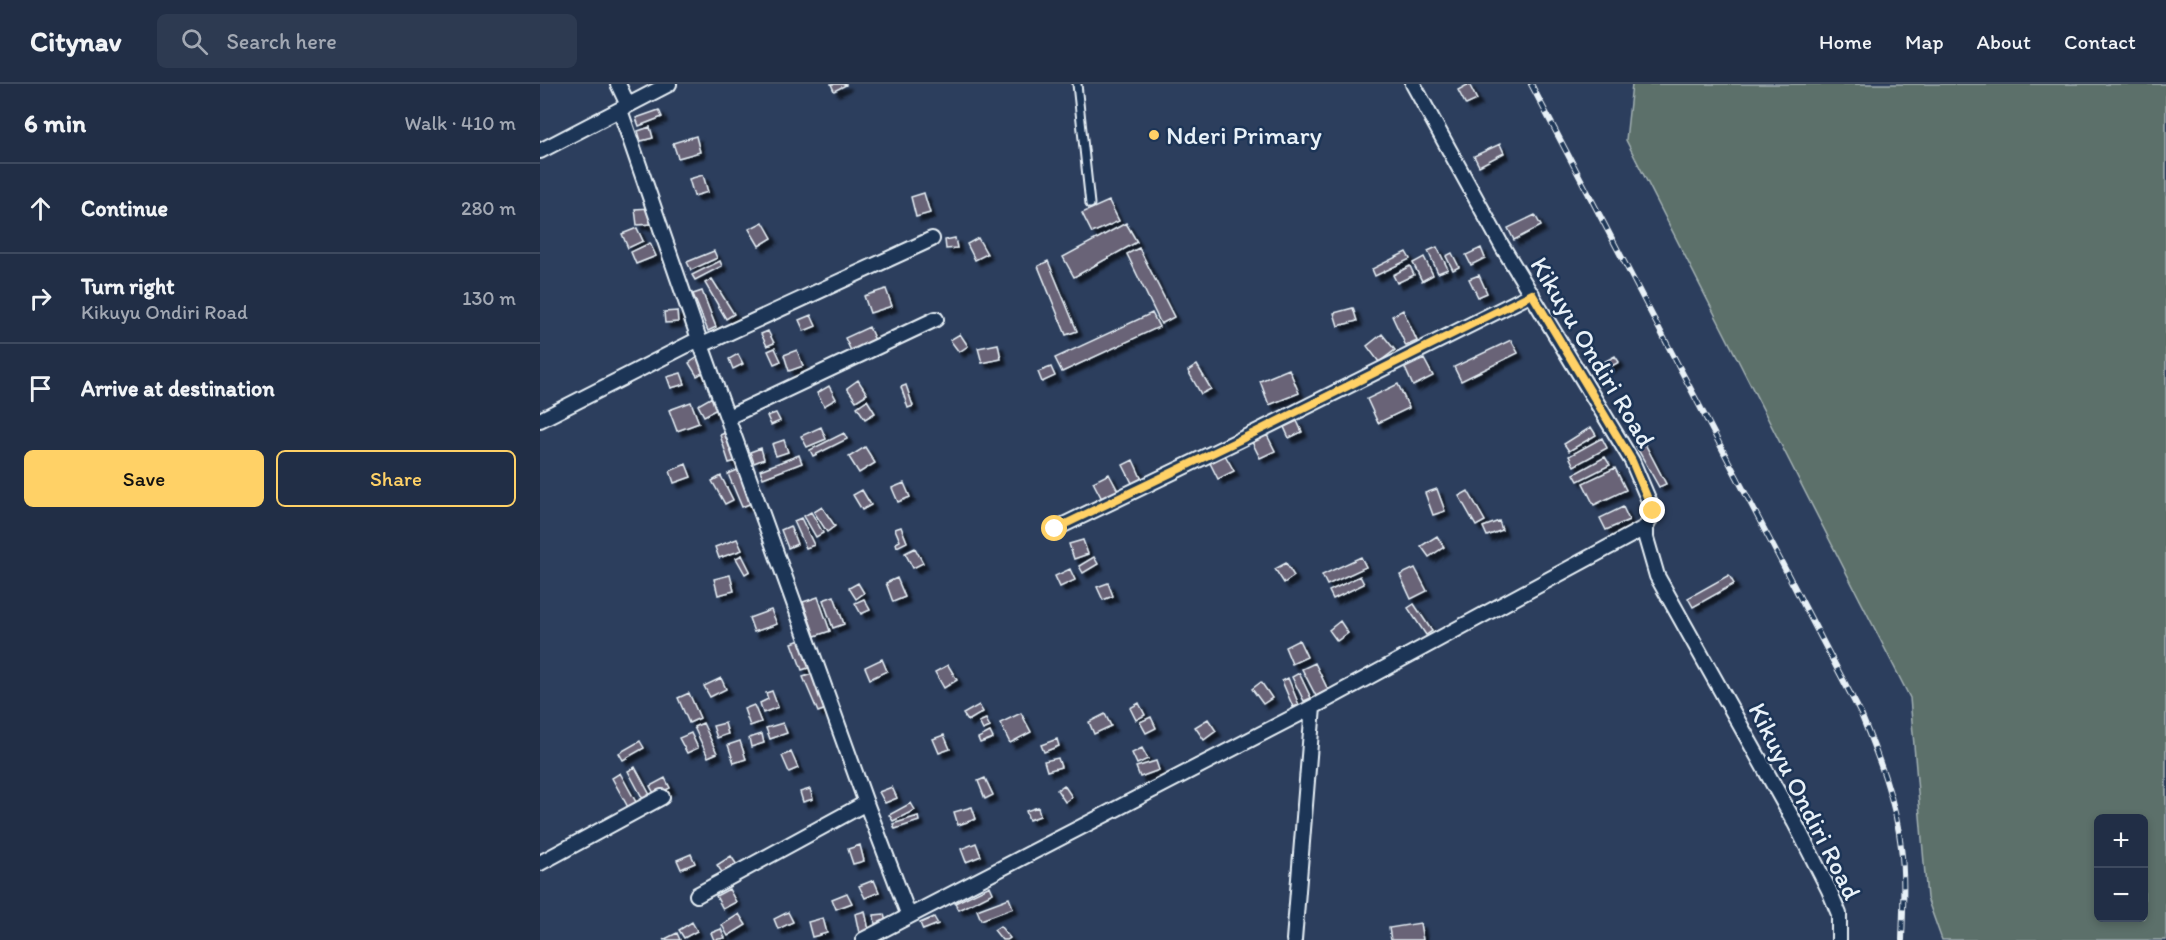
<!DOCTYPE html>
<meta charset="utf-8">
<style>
body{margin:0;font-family:Itim,sans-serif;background:#2d3a51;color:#f1f3f6}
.controls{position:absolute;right:18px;bottom:18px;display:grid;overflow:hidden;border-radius:9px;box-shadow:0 3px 9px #0003}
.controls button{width:54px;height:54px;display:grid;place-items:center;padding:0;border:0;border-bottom:2px solid #3e4a5f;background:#212e46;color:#f1f3f6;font:30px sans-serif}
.stop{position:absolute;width:18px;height:18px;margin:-14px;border:4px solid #ffd166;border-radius:50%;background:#fff}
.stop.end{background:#ffd166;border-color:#fff;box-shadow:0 2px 6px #0008}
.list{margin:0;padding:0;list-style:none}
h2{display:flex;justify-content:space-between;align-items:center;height:78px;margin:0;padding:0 24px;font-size:26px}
h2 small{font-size:20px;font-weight:400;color:#a2a8b3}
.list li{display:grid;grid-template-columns:39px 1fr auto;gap:18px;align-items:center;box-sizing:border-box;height:90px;padding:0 24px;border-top:2px solid #3e4a5f}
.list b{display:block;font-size:22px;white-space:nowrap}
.list p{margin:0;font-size:20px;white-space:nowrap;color:#a2a8b3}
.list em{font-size:20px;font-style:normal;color:#a2a8b3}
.actions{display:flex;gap:12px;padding:18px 24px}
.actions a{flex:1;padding:14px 0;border:2px solid #ffd166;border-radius:9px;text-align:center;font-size:21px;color:#ffd166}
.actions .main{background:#ffd166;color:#111}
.icon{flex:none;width:33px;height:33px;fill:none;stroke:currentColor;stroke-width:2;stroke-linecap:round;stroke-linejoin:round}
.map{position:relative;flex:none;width:1626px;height:856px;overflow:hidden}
header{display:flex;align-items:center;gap:36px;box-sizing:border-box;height:84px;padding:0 30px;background:#212e46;border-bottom:2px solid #3e4a5f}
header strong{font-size:28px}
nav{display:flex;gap:33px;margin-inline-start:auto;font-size:21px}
.search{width:420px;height:54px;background:#2d3a51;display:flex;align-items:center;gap:15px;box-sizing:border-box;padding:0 21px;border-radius:9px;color:#a2a8b3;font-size:22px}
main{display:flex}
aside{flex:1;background:#212e46}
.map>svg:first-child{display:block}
.green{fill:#5c706b;stroke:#a2b0b2;stroke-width:1.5;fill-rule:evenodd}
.building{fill:#696477;stroke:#e8f1f8;stroke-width:1.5;filter:url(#shadow)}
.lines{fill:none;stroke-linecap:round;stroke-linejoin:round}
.lane-casing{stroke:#e8f1f8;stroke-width:11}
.street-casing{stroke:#e8f1f8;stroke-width:18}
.lane{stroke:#1d3557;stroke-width:7}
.street{stroke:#1d3557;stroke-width:14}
.rail-casing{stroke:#e8f1f8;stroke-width:6}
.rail{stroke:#1d3557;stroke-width:4;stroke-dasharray:11;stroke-linecap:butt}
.route{stroke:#ffd166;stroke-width:8}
.poi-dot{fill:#ffd166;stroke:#1d3557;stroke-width:2}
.labels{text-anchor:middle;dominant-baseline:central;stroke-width:5;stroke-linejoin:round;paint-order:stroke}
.poi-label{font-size:26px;fill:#e8f1f8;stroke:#1d3557;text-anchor:start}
.street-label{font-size:26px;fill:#e8f1f8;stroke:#1d3557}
</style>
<header>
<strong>Citynav</strong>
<div class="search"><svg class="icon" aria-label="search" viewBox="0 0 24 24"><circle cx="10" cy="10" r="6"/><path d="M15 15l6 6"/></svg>Search here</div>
<nav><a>Home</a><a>Map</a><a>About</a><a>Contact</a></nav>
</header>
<main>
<aside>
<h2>6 min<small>Walk · 410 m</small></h2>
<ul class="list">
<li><svg class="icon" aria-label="ahead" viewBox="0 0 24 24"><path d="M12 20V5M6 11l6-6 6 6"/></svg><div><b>Continue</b></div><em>280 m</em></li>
<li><svg class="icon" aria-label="right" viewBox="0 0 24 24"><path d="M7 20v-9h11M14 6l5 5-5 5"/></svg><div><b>Turn right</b><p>Kikuyu Ondiri Road</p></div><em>130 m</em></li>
<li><svg class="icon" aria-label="arrive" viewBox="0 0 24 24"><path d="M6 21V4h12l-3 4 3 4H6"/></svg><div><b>Arrive at destination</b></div></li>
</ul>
<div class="actions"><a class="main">Save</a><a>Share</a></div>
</aside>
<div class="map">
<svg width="1626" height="856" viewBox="0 0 1626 856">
<defs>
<filter id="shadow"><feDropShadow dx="5" dy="5" stdDeviation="1.5" flood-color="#0009"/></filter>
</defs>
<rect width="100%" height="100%" fill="#2c3e5d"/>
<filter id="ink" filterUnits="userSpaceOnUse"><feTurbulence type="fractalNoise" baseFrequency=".0167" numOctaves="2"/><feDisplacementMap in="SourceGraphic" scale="12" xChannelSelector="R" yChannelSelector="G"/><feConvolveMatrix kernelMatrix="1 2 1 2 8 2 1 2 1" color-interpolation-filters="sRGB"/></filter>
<g filter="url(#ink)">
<path class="green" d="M1092,0H1626V856H1402L1387,814L1370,614L1086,56ZM1558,734H1604V834H1558Z"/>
<path class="building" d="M291,0H306V1L294,7Z
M929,0L937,16L926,21L918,6Z
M119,26L122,33L99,42L96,34Z
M110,43L113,54L101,57L98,47Z
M156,52L160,68L138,74L133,59Z
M960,60L964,69L939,82L934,72Z
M163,91L168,108L154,112L149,95Z
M384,109L390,129L376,133L371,113Z
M569,117L579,137L552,149L542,129Z
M110,124L111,140L97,141L95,125Z
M995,131L1001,142L974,156L968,144Z
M223,138L232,154L219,162L209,145Z
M586,139L597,158L534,193L523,173Z
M97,144L103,157L88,164L82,150Z
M415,154L417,164L406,165L405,156Z
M438,154L447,170L435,176L427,160Z
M110,159L116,172L96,180L91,168Z
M897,163L908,185L898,189L888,167Z
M599,164L634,233L621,240L587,170Z
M941,164L945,174L931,181L926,171Z
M174,167L177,174L151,186L147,178Z
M866,168L870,175L835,192L832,185Z
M912,169L919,183L913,186L906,172Z
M884,173L893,191L882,197L873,179Z
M180,177L182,182L155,196L152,191Z
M508,177L537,247L526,251L498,182Z
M870,182L874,191L857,199L853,191Z
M939,191L947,209L938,213L929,195Z
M172,195L194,230L186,235L165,199Z
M346,205L352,222L330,229L324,212Z
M162,207L176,243L168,247L153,210Z
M813,224L817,237L798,242L794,229Z
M863,226L877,257L866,262L852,232Z
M137,227L138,238L125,239L124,228Z
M612,229L619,243L522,288L515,274Z
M271,231L276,242L264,247L259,236Z
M329,243L337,261L313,271L305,254Z
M228,247L234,259L227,262L221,250Z
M420,250L428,262L419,268L410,256Z
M842,250L855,266L839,278L827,262Z
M971,256L978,269L921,297L914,283Z
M458,260L461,275L442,279L438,264Z
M235,264L241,277L234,280L228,267Z
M257,266L263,282L249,287L244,271Z
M198,270L203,280L193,285L189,275Z
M1075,272L1079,278L1061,288L1058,281Z
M158,273L166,287L157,292L149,279Z
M884,275L893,292L873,302L865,284Z
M657,281L671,305L661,310L648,287Z
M511,283L515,292L502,298L498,288Z
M749,285L759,309L729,321L720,297Z
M141,289L145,300L131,304L127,293Z
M318,296L327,310L316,317L307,304Z
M858,300L869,324L838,339L827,315Z
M366,301L373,322L368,324L361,303Z
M289,302L296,315L284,322L277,309Z
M172,313L179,324L164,332L158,321Z
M327,316L335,329L325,335L317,323Z
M151,318L159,339L137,347L129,326Z
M236,329L240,337L231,341L227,332Z
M757,337L762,348L749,354L744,343Z
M281,343L286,355L267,363L261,352Z
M1051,343L1056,351L1029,367L1024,360Z
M187,348L196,377L189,379L180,351Z
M304,349L307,355L273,372L270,366Z
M727,351L735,367L720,374L712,358Z
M1062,354L1067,364L1034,382L1029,372Z
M244,356L248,368L236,372L232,360Z
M1104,358L1126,400L1119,403L1096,362Z
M325,363L335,379L319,389L309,373Z
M221,364L224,375L214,379L210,368Z
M259,371L262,379L223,394L220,386Z
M685,371L694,387L678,395L670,379Z
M1065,373L1070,381L1038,397L1034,390Z
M593,376L602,396L593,401L583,381Z
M146,380L151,393L134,399L130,387Z
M1075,384L1086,406L1054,421L1043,399Z
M200,385L214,418L202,423L188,390Z
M569,390L578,407L562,415L553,398Z
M181,392L193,416L185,420L172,397Z
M364,399L370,413L358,418L352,404Z
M897,405L905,427L893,431L885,409Z
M322,406L331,421L322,426L313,411Z
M928,407L945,437L936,442L919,412Z
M282,423L295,442L287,448L274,428Z
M1083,423L1089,436L1066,446L1060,434Z
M271,428L283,449L276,453L264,432Z
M261,434L274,461L266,464L254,437Z
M959,437L962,446L947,452L943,443Z
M250,442L257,460L248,464L241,446Z
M361,443L367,458L357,463L356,459L360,457L355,445Z
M897,452L904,463L889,473L881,462Z
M197,455L202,466L179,474L175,463Z
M543,456L548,470L534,475L529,460Z
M375,464L383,479L373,484L365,469Z
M202,471L210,487L205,490L196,474Z
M554,473L558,480L543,489L539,482Z
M821,473L826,483L787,501L782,491Z
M746,479L754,492L744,499L735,485Z
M875,484L887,507L871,515L860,491Z
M530,485L535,496L520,503L515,492Z
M190,491L194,507L178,511L174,495Z
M1189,491L1194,500L1153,523L1148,514Z
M820,492L824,500L793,515L789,507Z
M357,494L365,513L353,518L346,499Z
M318,499L324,509L316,515L309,504Z
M568,499L573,512L563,516L557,503Z
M294,512L304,540L293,544L283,516Z
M278,513L290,547L275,552L263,518Z
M324,515L330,526L321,530L315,519Z
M874,520L892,547L886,551L868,524Z
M231,526L237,540L214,548L209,534Z
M800,537L808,549L797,557L789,546Z
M260,556L271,583L262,586L252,559Z
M759,556L767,573L752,580L745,563Z
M342,575L347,587L330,595L325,583Z
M775,579L788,606L776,612L762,585Z
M408,581L417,596L404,604L395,588Z
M759,589L771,614L764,617L752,593Z
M272,590L286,625L278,628L263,593Z
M181,594L186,605L170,613L164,602Z
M748,594L759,621L753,623L742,597Z
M721,598L732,614L723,620L712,605Z
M232,607L238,623L223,629L220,619L228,615L226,609Z
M149,609L160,634L149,639L138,614Z
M599,619L605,631L596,636L590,624Z
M214,621L221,638L210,642L204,625Z
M439,621L443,628L428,637L423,630Z
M481,629L491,648L470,659L460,639Z
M565,630L571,642L554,650L549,638Z
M611,633L616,644L606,649L600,638Z
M446,635L450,643L443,646L439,638Z
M668,635L676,647L664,656L655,643Z
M163,639L177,669L168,673L154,643Z
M185,639L188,650L177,654L173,642Z
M243,639L247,649L230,655L226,644Z
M450,648L453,654L440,659L438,654Z
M151,649L158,664L147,669L139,654Z
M222,650L224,659L211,663L209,654Z
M404,651L410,665L399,669L393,655Z
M517,655L519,662L504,668L501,661Z
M100,657L104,664L83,676L79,669Z
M200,657L206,675L194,679L188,661Z
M602,664L608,675L597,680L592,669Z
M251,668L258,684L249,688L242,672Z
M518,674L521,683L507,687L504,677Z
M616,677L619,686L600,693L596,683Z
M95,683L111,713L104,717L88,687Z
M80,689L97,720L89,725L72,694Z
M125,694L130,704L115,711L110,702Z
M445,694L453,711L445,715L438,697Z
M524,701L532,713L525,718L517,706Z
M352,703L357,714L345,719L339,708Z
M270,705L273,715L263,718L260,708Z
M371,719L375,726L353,737L349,731Z
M432,723L436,735L418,741L414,728Z
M498,723L500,732L489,736L486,727Z
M378,732L379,737L355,745L353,740Z
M436,759L441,772L426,778L421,765Z
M320,761L324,777L313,780L308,765Z
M151,770L155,779L141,785L137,776Z
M191,772L197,781L183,790L177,781Z
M334,796L339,808L325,814L319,802Z
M450,802L453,809L419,826L415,819Z
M189,805L196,818L183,825L176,812Z
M307,809L312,819L296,825L292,815Z
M469,814L473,824L441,836L437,826Z
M325,827L329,847L319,849L315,830Z
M248,828L253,838L238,845L234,835Z
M199,830L206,841L188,852L182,841Z
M344,830L346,838L335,840L334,831Z
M394,833L398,840L383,846L380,839Z
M283,834L287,849L272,853L268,838Z
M152,838L157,847L144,854L139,846Z
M880,839L883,856H851L849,844Z
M460,842L470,854L467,856H462L454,846Z
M181,845L185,854L174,856L171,849Z
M137,849L140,856H123Z"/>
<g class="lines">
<defs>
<path id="lane" d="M537,0L550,120"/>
<path id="street" d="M78,0L88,21
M873,0L962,162L1092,377L1112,424L1110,435L1106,443V454L1117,492L1255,739L1289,806L1299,830V856
M80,26L159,255L326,719L369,832
M0,67L129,0
M162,261L392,155
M188,333L396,235
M0,336L159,255
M515,445L714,349L992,210
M0,779L122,713
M157,811L326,719
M323,856L773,623L1106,443
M754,856L773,623"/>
</defs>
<use href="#lane" class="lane-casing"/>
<use href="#street" class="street-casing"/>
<use href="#lane" class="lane"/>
<use href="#street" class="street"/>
<defs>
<path id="rail" d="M991,0L1321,630C1338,672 1356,717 1361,763C1365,794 1363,825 1362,856"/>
</defs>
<use href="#rail" class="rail-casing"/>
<use href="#rail" class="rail"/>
</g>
</g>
<g class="lines" filter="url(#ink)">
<path class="route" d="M515,445L714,349L992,210L1092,377L1113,427"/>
</g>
<circle class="poi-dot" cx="614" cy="51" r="6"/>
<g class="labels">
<g class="poi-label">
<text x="626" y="51">Nderi Primary</text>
</g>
<g class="street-label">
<text transform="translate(1053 268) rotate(59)">Kikuyu Ondiri Road</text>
<text transform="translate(1265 717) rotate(63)">Kikuyu Ondiri Road</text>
</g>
</g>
</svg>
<div class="controls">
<button>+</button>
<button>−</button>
</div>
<div class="stop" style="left:515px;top:445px"></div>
<div class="stop end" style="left:1113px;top:427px"></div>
</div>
</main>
